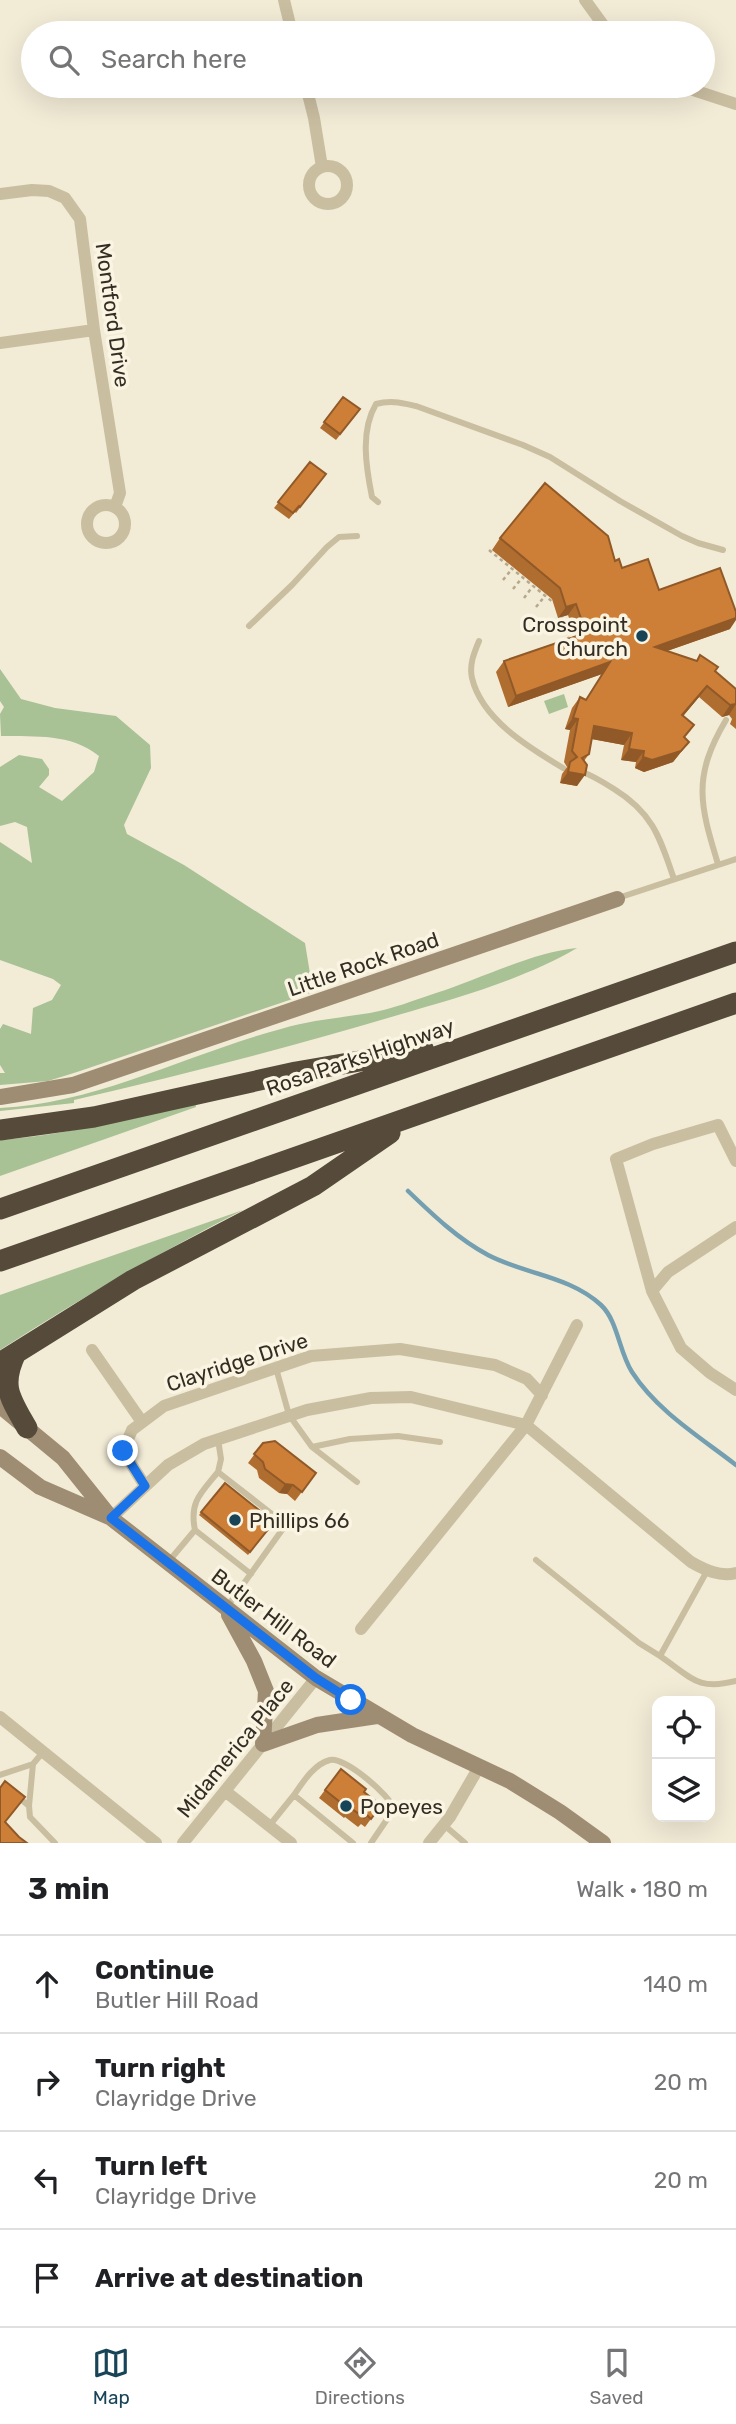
<!DOCTYPE html>
<meta charset="utf-8">
<style>
body{margin:0;font-family:Rubik,sans-serif;background:#f6f6f6;color:#202124}
.controls{position:absolute;right:21px;bottom:21px;display:grid;overflow:hidden;border-radius:14px;box-shadow:0 7px 28px #0002}
.controls button{width:63px;height:63px;display:grid;place-items:center;padding:0;border:0;border-bottom:2px solid #e0e0e0;background:#fff;color:#202124;font:35px sans-serif}
.stop{position:absolute;width:21px;height:21px;margin:-16px;border:5px solid #1a73e8;border-radius:50%;background:#fff}
.stop.end{background:#1a73e8;border-color:#fff;box-shadow:0 2px 7px #0008}
.list{margin:0;padding:0;list-style:none}
h2{display:flex;justify-content:space-between;align-items:center;height:91px;margin:0;padding:0 28px;font-size:30px}
h2 small{font-size:23px;font-weight:400;color:#757577}
.list li{display:grid;grid-template-columns:46px 1fr auto;gap:21px;align-items:center;box-sizing:border-box;height:98px;padding:0 28px;border-top:2px solid #e0e0e0}
.list b{display:block;font-size:26px;white-space:nowrap}
.list p{margin:0;font-size:23px;white-space:nowrap;color:#757577}
.list em{font-size:23px;font-style:normal;color:#757577}
.icon{flex:none;width:38px;height:38px;fill:none;stroke:currentColor;stroke-width:2;stroke-linecap:round;stroke-linejoin:round}
.map{position:relative;flex:none;width:736px;height:1843px;overflow:hidden}
.search{position:absolute;background:#fff;box-shadow:0 7px 28px #0002;left:21px;right:21px;top:21px;height:77px;display:flex;align-items:center;gap:18px;box-sizing:border-box;padding:0 24px;border-radius:38px;color:#757577;font-size:26px}
.sheet{height:483px;background:#fff}
nav{display:flex;justify-content:space-around;align-items:center;box-sizing:border-box;height:98px;border-top:2px solid #e0e0e0;background:#fff;font-size:19px;color:#757577}
nav a{display:grid;justify-items:center;gap:4px}
nav .on{color:#184458}
.map>svg:first-child{display:block}
.green{fill:#a8c195}
.lines{fill:none;stroke-linecap:round;stroke-linejoin:round}
.stream{stroke:#739fb0;stroke-width:4.5}
.path{stroke:#b6a88c;stroke-width:2.5;stroke-dasharray:3.5 3.5;stroke-linecap:butt}
.lane{stroke:#cabea1;stroke-width:6}
.street{stroke:#cabea1;stroke-width:12}
.secondary{stroke:#9e8d73;stroke-width:16}
.highway{stroke:#564a3b;stroke-width:21}
.wall{fill:#b06d30}
.shaded-wall{fill:#905927}
.building{fill:#cd7f38;stroke:#905927;stroke-width:2}
.route{stroke:#1a73e8;stroke-width:9}
.poi-dot{fill:#184458;stroke:#faf4e2;stroke-width:2.5}
.labels{text-anchor:middle;dominant-baseline:central;stroke-width:7;stroke-linejoin:round;paint-order:stroke}
.street-label{font-size:21px;fill:#342d24;stroke:#faf4e2}
.poi-label{font-size:21px;fill:#342d24;stroke:#faf4e2;text-anchor:start}
</style>
<div class="map">
<svg width="736" height="1843" viewBox="0 0 736 1843">
<rect width="100%" height="100%" fill="#f2ebd6"/>
<path class="green" d="M0,669L21,699L55,708L116,716L150,745L151,768L124,825L127,834L184,865L305,943L313,992L77,1072L48,1081L0,1085V1073H5L0,1065V1029L3,1024L31,1034L33,1008L52,1000L61,985L53,979L0,960V842L32,863L27,827L15,822L0,826V767L19,755L42,759L49,769V775L39,787L62,801L94,772L99,756C70,733 37,737 1,736L0,714L4,707L0,701Z
M564,694L568,707L549,714L544,701Z
M577,948C522,980 459,997 398,1015C291,1047 183,1075 74,1100V1103L0,1111V1108C99,1103 187,1054 281,1029C310,1020 340,1018 370,1013C392,1009 415,1000 436,993C480,979 533,952 577,948Z
M195,1102L196,1107L0,1176V1140C67,1135 130,1118 195,1102Z
M243,1210C159,1253 79,1299 0,1350V1295Z"/>
<g class="lines">
<path class="stream" d="M408,1191C433,1215 458,1239 488,1255C524,1274 570,1276 601,1305C618,1321 619,1352 632,1372C657,1411 700,1437 736,1465"/>
<path class="path" d="M489,550L554,603
M503,580L512,569
M513,589L522,578
M524,598L533,586
M536,607L545,596
M561,617L569,640
M550,628L563,624"/>
<path class="lane" d="M378,502L372,497C366,467 360,431 376,404C391,400 402,403 416,406L523,445L550,457L620,501L682,536L698,543L723,550
M249,626L292,585L327,547L339,537L357,536
M479,641C474,653 469,665 472,678C482,720 530,748 563,768
M580,771C592,775 603,782 614,789C653,813 660,838 674,879
M718,864C700,805 692,777 726,720
M618,898L736,859
M276,1368L289,1415L312,1447L357,1482
M218,1439L221,1459L218,1472L277,1518L282,1530L227,1607
M312,1447L350,1439L398,1436L440,1442
M195,1530L251,1574
M536,1560L639,1643L660,1656
M169,1561L195,1530C189,1502 201,1493 218,1472
M707,1571L660,1656C691,1677 697,1691 736,1681
M0,1775L33,1764
M18,1797L29,1806L30,1817L55,1843
M29,1806L33,1764L43,1752
M444,1825L465,1843
M269,1826L294,1795
M353,1843L294,1795C303,1782 314,1764 330,1760C345,1757 390,1795 394,1809L371,1843"/>
<path class="street" d="M284,0L292,33
M585,0L609,33
M306,86L314,118L322,167
M681,86L736,104
M309 185a19 19 0 1 1 38 0a19 19 0 1 1-38 0Z
M0,194L32,190L49,191L65,198L80,219L94,330L120,493L115,507
M0,343L94,330
M87 524a19 19 0 1 1 38 0a19 19 0 1 1-38 0Z
M736,1161L718,1125L653,1144L616,1159L652,1291L681,1348L710,1373L736,1390
M652,1291L668,1272L736,1227
M92,1350L142,1422
M145,1486L123,1451L132,1430L164,1406L311,1356L400,1349L495,1365L527,1379L542,1395
M111,1518L168,1465L204,1444L307,1410L371,1398L411,1397L526,1425L691,1562C705,1570 720,1577 736,1573
M361,1629L526,1425L577,1325
M0,1717L156,1843
M225,1791L291,1843
M183,1843L316,1678
M429,1843L450,1817L479,1767"/>
<path class="secondary" d="M0,1097L73,1085L617,899
M0,1406L63,1458L111,1518L316,1678L412,1735L510,1781L560,1812L603,1843
M0,1457L40,1487L109,1517
M229,1615L254,1661L266,1691L263,1744L317,1725L377,1716"/>
<path class="highway" d="M0,1130L94,1117L296,1072L424,1050
M0,1209L736,952
M0,1261L736,1003
M16,1353C0,1386 10,1398 27,1428
M0,1363L133,1280L313,1186L390,1133"/>
</g>
<path class="wall" d="M343,397L360,409L336,440L320,428Z
M310,462L326,474L296,513L295,512L289,519L274,508Z
M500,538L615,561L622,568L659,590L730,629L667,651L696,661L700,655L715,671L736,689V729L730,724L732,719L729,715L722,717L699,697L683,716L684,738L689,742L673,762L644,772L635,768L636,762L621,760L624,745L592,739L589,754L584,761L577,786L560,783L562,774L567,767L564,762L570,730L565,729L572,708L580,697L586,700L602,674L508,707L496,672L504,661L575,636L568,615L558,618L552,599L492,550Z
M263,1443L316,1473L295,1501L287,1494L279,1493L259,1478L257,1470L248,1463Z
M225,1483L274,1522L248,1555L199,1515Z
M325,1790L364,1792L379,1808L365,1827L361,1824L358,1827L345,1817L344,1818L319,1798Z"/>
<path class="shaded-wall" d="M576,604L568,615L558,618L566,607Z
M736,618V620L730,629L647,658L655,647Z
M610,662L602,674L508,707L516,696Z
M707,686L699,697L674,727L682,715Z
M736,704L729,715L722,717L730,705Z
M573,718L578,719L570,730L565,729Z
M594,726L632,733L624,745L586,738Z
M689,742L673,762L644,772L635,768L643,757Z
M629,749L644,751L636,762L621,760Z
M568,772L585,775L577,786L560,783Z
M285,1484L293,1485L287,1494L279,1493Z"/>
<path class="building" d="M343,397L360,409L340,434L324,422Z
M310,462L326,474L300,507L299,506L293,513L278,502Z
M545,483L608,536L615,561L619,559L622,568L648,559L659,590L720,568L736,612V618L655,647L697,661L700,655L718,667L715,671L736,689V704L730,705L707,686L682,715L694,725L684,737L689,742L681,751L652,760L643,757L644,751L629,749L632,733L594,726L589,754L582,758L587,765L585,775L568,772L570,762L577,757L572,751L578,719L573,718L580,697L586,700L610,662L516,696L504,661L586,633L576,604L566,607L560,588L500,538Z
M275,1441L316,1473L302,1492L293,1485L285,1484L265,1469L263,1462L254,1454L263,1443Z
M225,1483L274,1522L250,1552L201,1512Z
M341,1769L366,1789L364,1792L377,1802L375,1804L379,1808L371,1819L367,1815L364,1818L351,1808L350,1810L325,1790Z
M5,1781L25,1797L5,1822L19,1837L27,1843H0V1788Z"/>
<g class="lines">
<path class="route" d="M123,1451L145,1486L111,1518L316,1678L351,1700"/>
</g>
<g class="poi-dot">
<circle cx="642" cy="636" r="7"/>
<circle cx="235" cy="1520" r="7"/>
<circle cx="346" cy="1806" r="7"/>
</g>
<g class="labels">
<g class="street-label">
<text transform="translate(113 315) rotate(82)">Montford Drive</text>
<text transform="translate(363 964) rotate(-19)">Little Rock Road</text>
<text transform="translate(360 1057) rotate(-19)">Rosa Parks Highway</text>
<text transform="translate(237 1362) rotate(-18)">Clayridge Drive</text>
<text transform="translate(274 1618) rotate(37)">Butler Hill Road</text>
<text transform="translate(235 1748) rotate(-51)">Midamerica Place</text>
</g>
<g class="poi-label">
<text x="628" y="624" text-anchor="end">Crosspoint<tspan x="628" dy="24">Church</tspan></text>
<text x="249" y="1520">Phillips 66</text>
<text x="360" y="1806">Popeyes</text>
</g>
</g>
</svg>
<div class="controls">
<button><svg class="icon" aria-label="locate" viewBox="0 0 24 24"><circle cx="12" cy="12" r="6"/><path d="M12 2v4M12 18v4M2 12h4M18 12h4"/></svg></button>
<button><svg class="icon" aria-label="layers" viewBox="0 0 24 24"><path d="M12 4l9 5-9 5-9-5zM3 14l9 5 9-5"/></svg></button>
</div>
<div class="stop" style="left:351px;top:1700px"></div>
<div class="stop end" style="left:123px;top:1451px"></div>
<div class="search"><svg class="icon" aria-label="search" viewBox="0 0 24 24"><circle cx="10" cy="10" r="6"/><path d="M15 15l6 6"/></svg>Search here</div>
</div>
<section class="sheet">
<h2>3 min<small>Walk · 180 m</small></h2>
<ul class="list">
<li><svg class="icon" aria-label="ahead" viewBox="0 0 24 24"><path d="M12 20V5M6 11l6-6 6 6"/></svg><div><b>Continue</b><p>Butler Hill Road</p></div><em>140 m</em></li>
<li><svg class="icon" aria-label="right" viewBox="0 0 24 24"><path d="M7 20v-9h11M14 6l5 5-5 5"/></svg><div><b>Turn right</b><p>Clayridge Drive</p></div><em>20 m</em></li>
<li><svg class="icon" aria-label="left" viewBox="0 0 24 24"><path d="M17 20v-9H6M10 6l-5 5 5 5"/></svg><div><b>Turn left</b><p>Clayridge Drive</p></div><em>20 m</em></li>
<li><svg class="icon" aria-label="arrive" viewBox="0 0 24 24"><path d="M6 21V4h12l-3 4 3 4H6"/></svg><div><b>Arrive at destination</b></div></li>
</ul>
</section>
<nav>
<a class="on"><svg class="icon" aria-label="map" viewBox="0 0 24 24"><path d="M3 6l6-2 6 2 6-2v14l-6 2-6-2-6 2zM9 4v14M15 6v14"/></svg>Map</a>
<a><svg class="icon" aria-label="directions" viewBox="0 0 24 24"><path d="M12 3l9 9-9 9-9-9zM9 14v-3h6M13 9l2 2-2 2"/></svg>Directions</a>
<a><svg class="icon" aria-label="saved" viewBox="0 0 24 24"><path d="M7 4h10v16l-5-4-5 4z"/></svg>Saved</a>
</nav>
